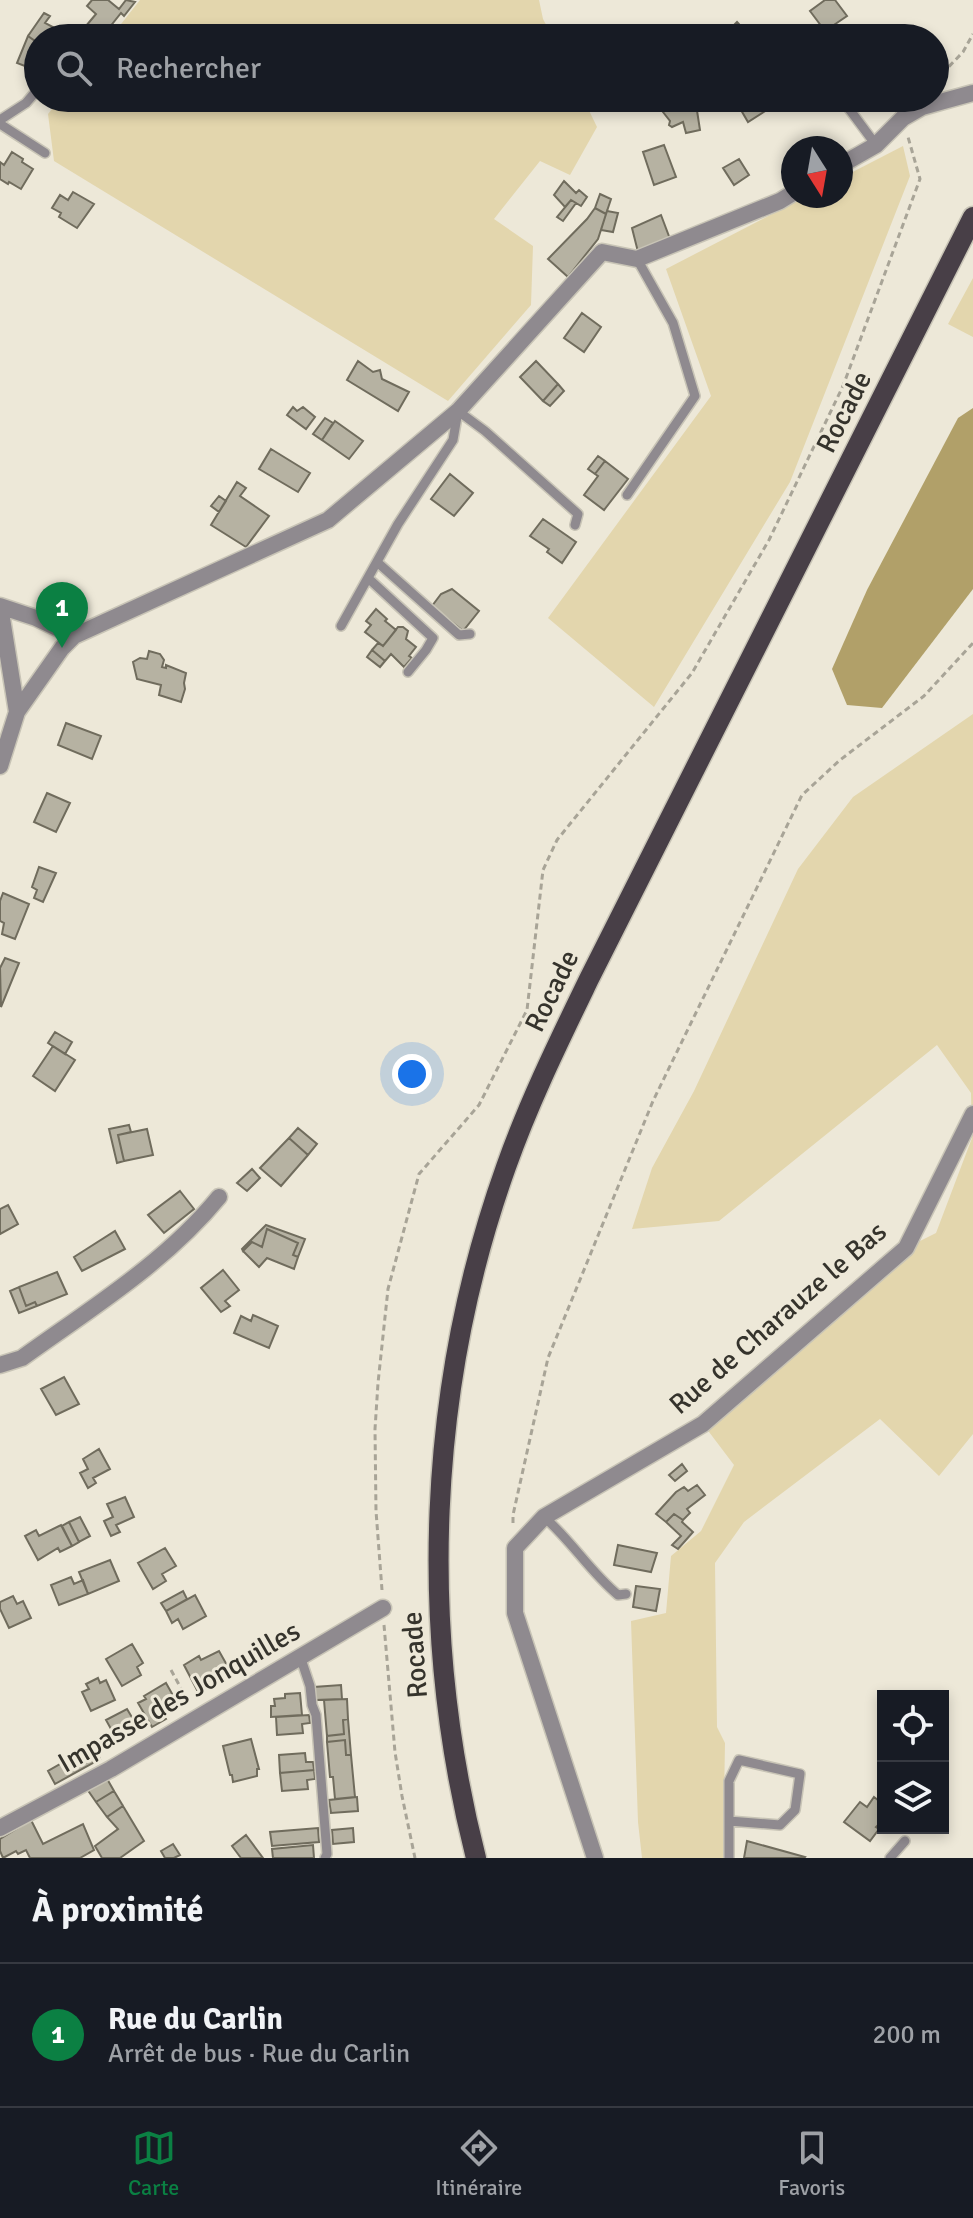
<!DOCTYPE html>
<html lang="fr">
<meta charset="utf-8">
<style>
body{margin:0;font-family:Signika,sans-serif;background:#20242c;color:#f1f3f6}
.controls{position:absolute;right:24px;bottom:24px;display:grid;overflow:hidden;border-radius:0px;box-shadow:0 4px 12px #0003}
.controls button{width:72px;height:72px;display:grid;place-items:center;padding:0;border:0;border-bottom:2px solid #363941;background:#171b24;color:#f1f3f6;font:40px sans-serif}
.compass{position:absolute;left:781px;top:136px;width:72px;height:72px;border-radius:50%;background:#171b24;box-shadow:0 4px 12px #0003;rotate:169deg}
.you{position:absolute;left:412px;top:1074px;width:28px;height:28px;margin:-20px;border:6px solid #fff;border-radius:50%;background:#1a73e8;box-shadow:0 0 0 12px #1a73e833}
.badge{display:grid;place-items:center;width:52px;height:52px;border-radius:50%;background:#0b8043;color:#fff;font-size:26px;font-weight:700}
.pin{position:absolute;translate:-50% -66px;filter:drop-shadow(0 2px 4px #0008)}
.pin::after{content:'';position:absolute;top:42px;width:28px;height:24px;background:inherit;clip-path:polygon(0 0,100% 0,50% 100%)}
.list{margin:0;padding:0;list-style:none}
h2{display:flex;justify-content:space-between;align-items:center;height:104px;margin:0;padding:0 32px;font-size:34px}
h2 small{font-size:26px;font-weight:400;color:#9ea1a6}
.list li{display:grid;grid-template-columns:52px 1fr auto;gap:24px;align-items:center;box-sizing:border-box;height:144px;padding:0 32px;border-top:2px solid #363941}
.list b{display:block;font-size:30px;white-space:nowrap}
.list p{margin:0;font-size:26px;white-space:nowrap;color:#9ea1a6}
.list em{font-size:26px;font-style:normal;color:#9ea1a6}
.icon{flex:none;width:44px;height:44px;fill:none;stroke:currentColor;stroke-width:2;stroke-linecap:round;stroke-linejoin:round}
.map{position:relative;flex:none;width:973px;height:1858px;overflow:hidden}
.search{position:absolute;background:#171b24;box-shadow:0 4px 12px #0003;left:24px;right:24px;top:24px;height:88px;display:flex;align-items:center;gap:20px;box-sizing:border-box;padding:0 28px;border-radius:44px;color:#9ea1a6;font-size:30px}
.sheet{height:248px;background:#171b24}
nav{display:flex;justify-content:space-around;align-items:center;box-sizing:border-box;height:112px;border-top:2px solid #363941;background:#171b24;font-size:22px;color:#9ea1a6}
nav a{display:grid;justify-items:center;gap:4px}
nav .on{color:#0b8043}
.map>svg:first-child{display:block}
.green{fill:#e3d6ad}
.water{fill:#b1a069}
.building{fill:#b6b2a2;stroke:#706c5d;stroke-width:2}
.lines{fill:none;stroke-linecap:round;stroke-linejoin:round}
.service-casing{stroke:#c8c4b6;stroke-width:12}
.minor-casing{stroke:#c8c4b6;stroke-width:19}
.primary-casing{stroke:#c8c4b6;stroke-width:23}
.path{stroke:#a8a497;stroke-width:3;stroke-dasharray:6 4;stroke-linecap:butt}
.service{stroke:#8f8a8f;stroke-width:9}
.minor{stroke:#8f8a8f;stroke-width:16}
.primary{stroke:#483f47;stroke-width:20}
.labels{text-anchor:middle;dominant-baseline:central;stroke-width:6;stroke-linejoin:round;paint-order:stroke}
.street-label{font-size:28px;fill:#35332c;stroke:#ede8d8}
</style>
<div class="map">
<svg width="973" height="1858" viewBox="0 0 973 1858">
<rect width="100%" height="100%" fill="#ede8d8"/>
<path class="green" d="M140,0H539L543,19L553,38H110Z
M61,98H583L597,127L570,175L540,161L494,219L533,246L531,305L448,401L54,161L48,114Z
M903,146L910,176L790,482L654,707L548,618L711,396L666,269L807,196H841V178Z
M973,278V337L948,324Z
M973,714V1434L939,1476L880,1419L744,1522L715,1563L717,1727L725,1743L723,1858H642L638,1822L631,1621L666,1613L671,1556L701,1531L734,1465L703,1424L906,1248L936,1233L972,1138L971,1093L937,1045L719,1221L632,1229L652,1168L694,1091L798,869L853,797Z"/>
<path class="water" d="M973,408V589L882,708L847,705L832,669L867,590L958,418Z"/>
<path class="building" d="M92,0H108L119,9L126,0L135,2L124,16L121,13L101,38H88L81,32L96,14L87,6Z
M825,0H835L847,16L825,31L810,11Z
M44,13L50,16L45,23L64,33L61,38H38V43L28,36Z
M737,22L745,31L738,37L731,28Z
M28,36L38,43V56L30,68L17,63Z
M38,56V76L36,81L27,75Z
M667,98H689L693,100V104H696L700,130L686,133L683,122L672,127L669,125L670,121L663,112L668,105Z
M734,98H764L770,108L748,122Z
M664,145L676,177L654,185L643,152Z
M12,152L23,159L22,162L33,169L21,189L9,182L8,184L0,179V162L4,165Z
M739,159L749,175L734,185L723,168Z
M564,181L576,193L579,190L587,197L581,206L571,200L565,207L554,195Z
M73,192L94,204L77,228L59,217L61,213L52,208L60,195L68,200Z
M600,194L611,199L606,214L595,208Z
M571,200L576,203L563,221L557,217Z
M595,208L606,214L598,239L568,277L548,259L587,219Z
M607,211L618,213L613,232L601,230Z
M661,215L670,239L638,252L632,228Z
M582,313L601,327L584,352L564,338Z
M358,361L373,372L380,370L382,379L409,392L398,411L347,380Z
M536,361L558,384L543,401L520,377Z
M558,384L564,391L550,406L543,401Z
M293,407L297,411L303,407L315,417L306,429L287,415Z
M325,418L333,423L322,440L313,434Z
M335,421L363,441L349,459L322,440Z
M271,449L310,473L298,492L259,469Z
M598,456L605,461L595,474L588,469Z
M605,461L628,479L604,510L584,495L598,476L595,474Z
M450,474L473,493L454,516L431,499Z
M237,482L246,488L240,496L269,516L246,547L211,525Z
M219,496L226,501L219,512L211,506Z
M543,519L576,542L562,563L547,552L549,549L530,536Z
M452,589L479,611L463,631L432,606L441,594Z
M376,609L387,619L385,621L396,630L383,646L365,632L371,625L366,621Z
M398,627H403L408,631L406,639L416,647L409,656L412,658L404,667L391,654L385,661L372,650L378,643L383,646Z
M372,650L385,661L380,667L367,657Z
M149,651L160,654L164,660L162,667L166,668V665L186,673L184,683L185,689L181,702L159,695L161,685L137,679L133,662L140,658L147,659Z
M66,723L101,736L92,759L58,745Z
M47,793L70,803L56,832L34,822Z
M39,867L56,873L43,902L34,898L37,890L32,887Z
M3,893L29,904L15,939L2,934L4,923L0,921V901Z
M5,958L19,963L1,1007L0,968Z
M55,1032L72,1042L65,1054L48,1043Z
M53,1046L75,1060L55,1091L33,1076Z
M129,1125L131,1132L118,1135L124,1161L117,1163L109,1129Z
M298,1128L317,1144L308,1155L289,1138Z
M147,1129L153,1155L124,1161L118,1135Z
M289,1138L308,1155L281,1186L260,1168Z
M252,1169L260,1178L247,1191L237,1183Z
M180,1191L194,1209L164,1233L148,1215Z
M8,1205L18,1224L0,1234V1209Z
M266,1225L305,1239L298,1257L293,1255L298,1243L267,1229L262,1247L252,1242L243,1251L242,1249Z
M267,1229L298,1243L293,1255L298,1257L294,1269L267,1258L259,1267L243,1251L252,1242L262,1247Z
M115,1231L125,1249L82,1271L74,1257Z
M223,1270L239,1290L225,1301L230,1306L221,1312L201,1288Z
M57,1272L67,1294L37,1306L35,1302L26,1306L19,1287Z
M19,1287L26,1306L35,1302L37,1306L19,1313L10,1291Z
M253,1315L278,1326L269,1348L234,1333L241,1316L251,1321Z
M64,1377L79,1404L56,1415L41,1389Z
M99,1449L110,1469L93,1478L96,1483L88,1488L80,1473L88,1469L83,1459Z
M682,1464L687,1471L675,1481L669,1475Z
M697,1485L705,1495L687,1509L690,1513L683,1520L674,1514L666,1522L656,1514L676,1492L684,1487L688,1491Z
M125,1497L134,1517L116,1525L120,1532L111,1536L104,1521L113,1517L107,1504Z
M674,1514L683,1520L682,1522L693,1532L678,1549L672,1545L681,1536L666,1522Z
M80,1517L90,1536L79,1542L69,1522Z
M69,1522L79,1542L72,1546L62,1526Z
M61,1525L72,1546L60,1552L58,1548L38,1560L25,1536L36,1530L39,1536Z
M618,1545L657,1553L651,1572L614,1565Z
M165,1548L176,1566L162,1574L166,1581L153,1589L138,1563Z
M110,1560L119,1581L88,1594L79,1572Z
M71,1577L74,1584L83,1580L88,1594L59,1605L51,1585Z
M636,1586L660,1589L656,1611L633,1607Z
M183,1591L187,1599L166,1611L161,1603Z
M195,1595L206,1616L183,1629L178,1619L172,1623L166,1611Z
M13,1596L17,1604L23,1601L31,1618L9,1628L0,1609V1602Z
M132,1644L143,1663L137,1667L141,1675L122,1686L106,1659Z
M219,1651L232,1674L198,1692L184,1665L199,1656L201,1660Z
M98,1678L100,1683L106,1680L115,1700L91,1711L82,1692L89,1689L86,1684Z
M166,1683L179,1706L163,1714L166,1719L152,1727L138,1703L146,1699L144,1696Z
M341,1685L342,1699L315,1700L314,1687Z
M300,1693L302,1715L271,1717V1706H275L274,1699L285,1698V1694Z
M347,1699L348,1719L343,1720L344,1734L327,1736L324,1700Z
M127,1709L133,1719L111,1729L106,1720Z
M309,1715L310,1723L302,1724L303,1733L277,1735L276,1717Z
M348,1719L351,1755H346L345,1740L327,1742V1736L344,1734L343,1720Z
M251,1739L259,1769H257V1776L233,1782L232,1775H230L223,1746Z
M345,1740L346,1755H351L355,1797L335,1799L333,1777H330L327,1742Z
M93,1741L100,1759L55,1784L48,1771L88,1748L87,1744Z
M305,1753L306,1762H313L314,1770L280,1773L279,1755Z
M314,1770L315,1779L307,1780L308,1789L282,1791L280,1773Z
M106,1777L114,1791L96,1802L87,1789Z
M114,1791L123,1806L107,1817L96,1802Z
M357,1797L358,1811L331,1813L329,1800Z
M874,1797L883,1804V1820L876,1827L879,1829L870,1841L844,1822L860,1802L867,1807Z
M123,1806L144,1841L120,1858H102L95,1846L118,1829L107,1817Z
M31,1820L43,1844L83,1824L94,1850L80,1858H30L26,1850L18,1854L16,1851L3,1858L0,1851V1839Z
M318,1828L319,1842L272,1846L270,1832Z
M353,1828L354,1842L333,1844L332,1830Z
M246,1835L263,1858H241L232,1846Z
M747,1841L805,1857L804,1858H744Z
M173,1844L180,1855L174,1858H165L161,1851Z
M313,1845L314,1858H273L272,1849Z"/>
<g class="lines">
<defs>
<path id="service" d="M841,98L876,145
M0,120L26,103L38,89
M0,124L45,153
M627,495L695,396L673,323L637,259
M377,562L459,635L470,634
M368,578L433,638L426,650L408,672
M341,626L398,524L453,440L458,411L485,431L578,514L575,525
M544,1517C571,1540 590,1572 618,1595L626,1594
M300,1656L310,1686L312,1705L316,1715L327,1854L325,1858
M729,1858V1781L739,1760L800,1774L795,1810L780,1825L729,1821
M890,1858L905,1841"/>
<path id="minor" d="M841,165L876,145L903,118L922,107L973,93
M17,712L62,648L74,636L328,520L458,411L602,252L637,259L780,201L793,193
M0,766L17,712L0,606L36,618L74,636
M0,1365L22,1358C90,1309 165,1263 219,1197
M0,1828L111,1769L383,1608
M595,1858L515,1613V1548L544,1517L703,1424L906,1248L973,1114"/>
<path id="primary" d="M476,1858C418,1631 427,1388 506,1167C529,1102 559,1041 589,979L973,217"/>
</defs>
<use href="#service" class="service-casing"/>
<use href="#minor" class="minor-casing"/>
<use href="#primary" class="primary-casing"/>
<path class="path" d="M935,81L963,52L973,34
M513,1523V1515L548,1358L653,1101L802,795L840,760L924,696L973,643
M382,1590L376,1511L375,1429L378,1383L388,1289L419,1174L479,1105L527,1010L543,870L557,840L692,673L769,540L843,386L920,179L908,137
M384,1625L395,1752L402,1796L415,1858
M171,1670L190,1705"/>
<use href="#service" class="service"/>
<use href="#minor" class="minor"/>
<use href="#primary" class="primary"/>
</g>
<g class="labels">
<g class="street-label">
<text transform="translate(844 412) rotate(-63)">Rocade</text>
<text transform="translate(552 991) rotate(-64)">Rocade</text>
<text transform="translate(778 1318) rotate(-41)">Rue de Charauze le Bas</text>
<text transform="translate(415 1655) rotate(-94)">Rocade</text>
<text transform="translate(179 1697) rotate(-30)">Impasse des Jonquilles</text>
</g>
</g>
</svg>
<div class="controls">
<button><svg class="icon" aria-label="locate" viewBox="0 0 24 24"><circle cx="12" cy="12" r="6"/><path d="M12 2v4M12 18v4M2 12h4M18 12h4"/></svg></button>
<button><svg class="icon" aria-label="layers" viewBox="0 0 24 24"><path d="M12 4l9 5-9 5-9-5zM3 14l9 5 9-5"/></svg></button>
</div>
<svg class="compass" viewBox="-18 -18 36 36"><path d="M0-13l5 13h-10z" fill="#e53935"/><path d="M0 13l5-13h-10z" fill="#9ea1a6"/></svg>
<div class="you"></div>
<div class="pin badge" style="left:62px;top:648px">1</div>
<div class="search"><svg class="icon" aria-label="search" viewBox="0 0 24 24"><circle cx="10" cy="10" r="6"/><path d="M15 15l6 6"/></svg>Rechercher</div>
</div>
<section class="sheet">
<h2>À proximité<small></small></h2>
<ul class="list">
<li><span class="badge">1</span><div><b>Rue du Carlin</b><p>Arrêt de bus · Rue du Carlin</p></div><em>200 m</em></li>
</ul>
</section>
<nav>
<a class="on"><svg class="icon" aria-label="map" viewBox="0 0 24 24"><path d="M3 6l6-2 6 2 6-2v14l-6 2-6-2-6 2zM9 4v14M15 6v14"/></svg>Carte</a>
<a><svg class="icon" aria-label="directions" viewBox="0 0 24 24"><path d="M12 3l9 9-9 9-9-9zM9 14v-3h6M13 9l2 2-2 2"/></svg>Itinéraire</a>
<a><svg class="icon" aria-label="saved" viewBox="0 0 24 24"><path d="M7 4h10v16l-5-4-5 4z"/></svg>Favoris</a>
</nav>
